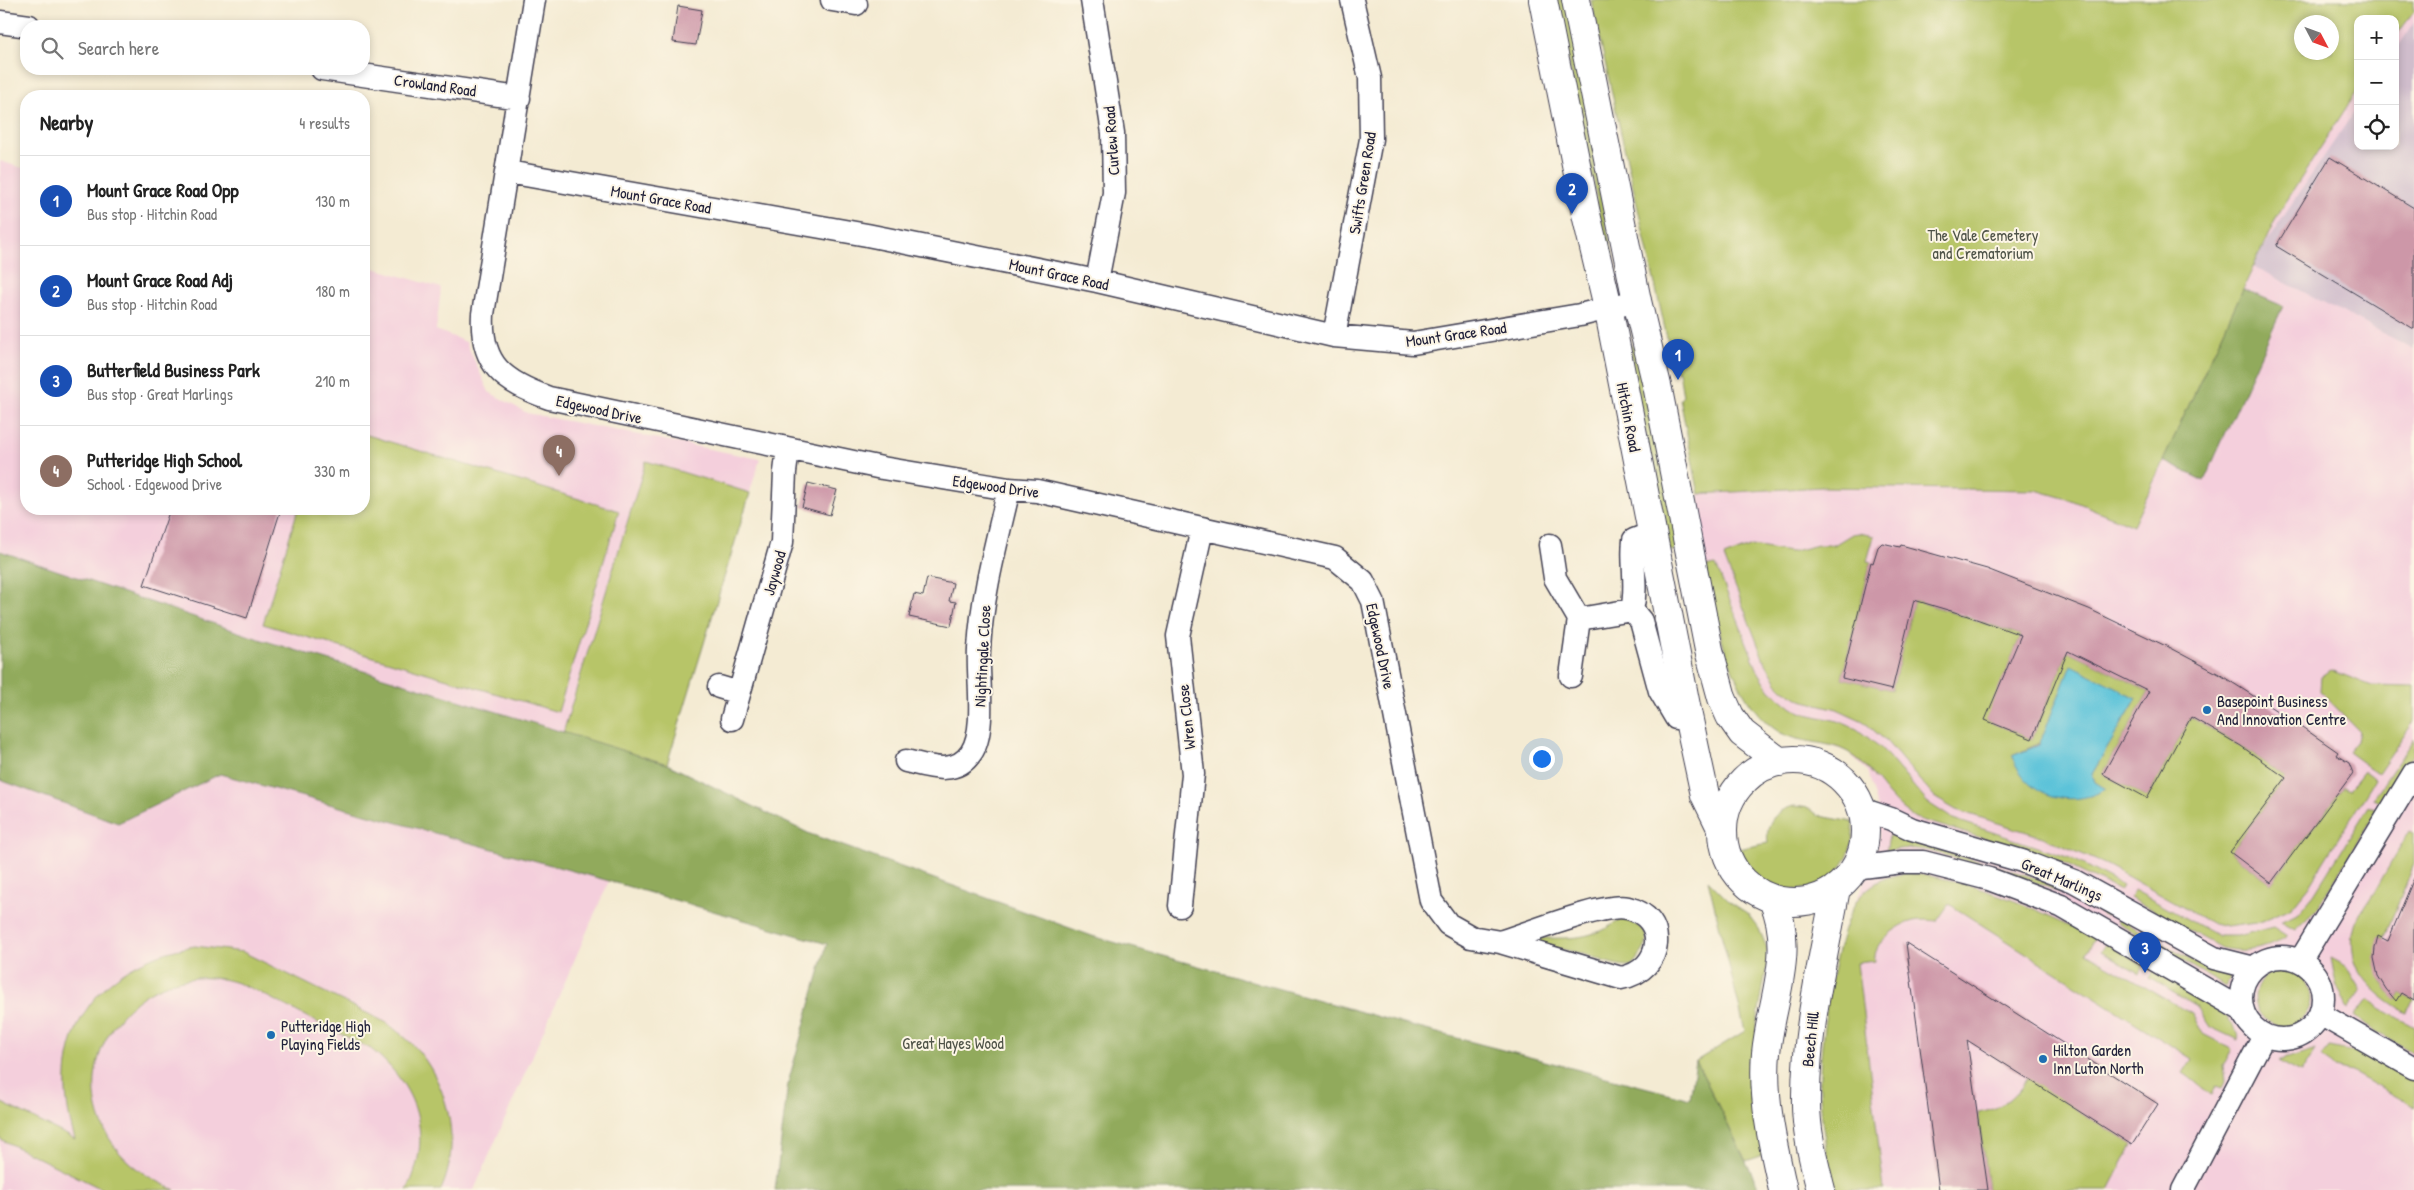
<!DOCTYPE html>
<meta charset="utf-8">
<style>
body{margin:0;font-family:"Patrick Hand",sans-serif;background:#f6f6f6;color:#222}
.controls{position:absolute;right:15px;top:15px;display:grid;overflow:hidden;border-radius:10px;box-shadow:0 2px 8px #0003}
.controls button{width:45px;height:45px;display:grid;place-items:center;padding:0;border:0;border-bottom:1px solid #e0e0e0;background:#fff;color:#222;font:25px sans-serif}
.compass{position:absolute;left:2294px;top:15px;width:45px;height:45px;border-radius:50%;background:#fff;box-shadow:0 2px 8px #0003;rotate:131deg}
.you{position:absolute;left:1541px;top:758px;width:18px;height:18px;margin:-12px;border:4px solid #fff;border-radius:50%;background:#1a73e8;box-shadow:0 0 0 8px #1a73e833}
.badge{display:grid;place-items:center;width:32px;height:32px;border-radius:50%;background:#1f6fb2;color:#fff;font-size:16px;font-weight:700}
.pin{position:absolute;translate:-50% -41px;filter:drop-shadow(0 1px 2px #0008)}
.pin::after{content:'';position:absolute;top:26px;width:18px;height:15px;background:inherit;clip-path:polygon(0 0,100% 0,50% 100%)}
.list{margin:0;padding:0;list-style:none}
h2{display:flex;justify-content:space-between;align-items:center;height:65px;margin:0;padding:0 20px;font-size:21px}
h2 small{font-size:16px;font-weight:400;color:#767676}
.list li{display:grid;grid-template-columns:32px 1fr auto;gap:15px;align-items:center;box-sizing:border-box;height:90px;padding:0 20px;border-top:1px solid #e0e0e0}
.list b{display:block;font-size:19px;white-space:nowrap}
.list p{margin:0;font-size:16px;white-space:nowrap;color:#767676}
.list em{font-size:16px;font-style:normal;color:#767676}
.icon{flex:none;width:28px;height:28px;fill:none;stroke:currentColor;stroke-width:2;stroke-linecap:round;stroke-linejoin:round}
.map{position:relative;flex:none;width:2414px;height:1190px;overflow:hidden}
.search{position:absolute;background:#fff;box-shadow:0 2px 8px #0003;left:20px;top:20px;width:350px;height:55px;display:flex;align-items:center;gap:12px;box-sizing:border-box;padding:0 18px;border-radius:20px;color:#767676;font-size:19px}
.panel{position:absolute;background:#fff;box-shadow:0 2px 8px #0003;left:20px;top:90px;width:350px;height:425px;border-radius:20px}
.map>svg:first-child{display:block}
.built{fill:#f4cfdc}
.industrial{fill:#d0bdcc}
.green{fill:#b7c568;stroke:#6c7452;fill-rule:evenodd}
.forest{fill:#91aa5c;stroke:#5a664c}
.water{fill:#5cc3d9;stroke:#3f728a}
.building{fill:#cd97a8}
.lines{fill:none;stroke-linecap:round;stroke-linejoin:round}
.street-casing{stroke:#424052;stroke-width:25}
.primary-casing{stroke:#424052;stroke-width:30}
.street{stroke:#fff;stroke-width:22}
.primary{stroke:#fff;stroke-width:28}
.poi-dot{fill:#1f6fb2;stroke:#fcf5e5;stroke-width:2}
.labels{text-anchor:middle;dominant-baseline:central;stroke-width:4;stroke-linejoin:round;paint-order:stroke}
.street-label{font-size:16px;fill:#22223b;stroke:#fcf5e5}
.park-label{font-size:16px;fill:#4f5348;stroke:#fcf5e5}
.poi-label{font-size:16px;fill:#22223b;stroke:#fcf5e5;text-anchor:start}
</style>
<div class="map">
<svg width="2414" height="1190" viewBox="0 0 2414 1190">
<rect width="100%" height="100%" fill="#fcf5e5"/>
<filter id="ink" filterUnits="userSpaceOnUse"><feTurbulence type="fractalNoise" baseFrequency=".02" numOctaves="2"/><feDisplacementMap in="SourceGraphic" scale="10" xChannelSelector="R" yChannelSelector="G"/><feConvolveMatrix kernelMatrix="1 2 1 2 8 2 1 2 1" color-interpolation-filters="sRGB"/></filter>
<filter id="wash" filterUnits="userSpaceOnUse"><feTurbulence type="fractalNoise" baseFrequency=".0096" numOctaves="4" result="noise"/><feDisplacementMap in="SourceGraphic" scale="20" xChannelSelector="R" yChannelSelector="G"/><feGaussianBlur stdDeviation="1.12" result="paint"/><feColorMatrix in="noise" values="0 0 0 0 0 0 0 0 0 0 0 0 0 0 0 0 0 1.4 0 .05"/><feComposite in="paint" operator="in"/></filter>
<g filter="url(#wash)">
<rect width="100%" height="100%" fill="#f4ebd3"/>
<path class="built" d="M2414,12V1190H1834L1824,1139L1844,927L1874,861L1879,838L1878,807L1867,771L1848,752L1825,744L1780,733L1766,722L1748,698L1728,662L1705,566L1699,494L1822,487L2036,490L2074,501L2133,526L2277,216L2358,89V146H2395V37Z
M0,161L26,169V509H364V265L441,288L436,330L466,342L489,392L527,413L760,459L667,764L259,639L0,551Z
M220,774L609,881L474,1190H0V780L118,823Z"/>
<path class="industrial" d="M2414,23V349L2251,265L2358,106V146H2395V51Z"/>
<path class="green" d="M1555,0H1570L1596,152L1595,165L1613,261H1608L1589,157Z
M1591,0H2414V12L2395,37V19H2358V89L2277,216L2133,526L2074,501L2036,490L1822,487L1699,494L1680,399L1683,396L1679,372L1674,369ZM2302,22H2332V52H2302Z
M1630,344L1639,354L1681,549L1670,551L1632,369Z
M364,434L619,511L558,712L263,624L298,509H364Z
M646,461L750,493L667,764L563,733Z
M1859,533L1874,536L1867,561L1871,562L1842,678L1892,690L1914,600L2021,635L1986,720L2032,739L2068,651L2149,691L2103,774L2147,798L2191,717L2241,746L2286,778L2230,852L2271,883L2343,787L2349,790L2364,771L2375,779L2308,887L2291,908L2257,923L2226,927L2213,924L2107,865L2043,837L1956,810L1934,797L1887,742L1863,721L1837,709L1801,700L1783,689L1777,683L1763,658L1724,557L1752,546L1790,552L1818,545H1834L1852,534ZM2137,698L2092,774L2095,782L2012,756Z
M1716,565L1758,671L1770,690L1792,708L1806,714L1838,721L1857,729L1881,748L1927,802L1953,819L2073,859L2123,886L2120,891L2059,861L1915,818C1885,801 1874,768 1848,752C1827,740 1799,744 1779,732C1730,701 1716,619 1705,567Z
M2331,670L2372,686L2414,687V721L2378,774L2348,752L2357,741L2359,731L2320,691L2321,677Z
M2414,738V754L2381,803L2373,799Z
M1794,806L1809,808L1819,816L1853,822C1858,895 1767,916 1739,849L1768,843C1765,823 1775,811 1794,806Z
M2369,806L2377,810L2317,909L2295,930L2281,922L2297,914L2314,894Z
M2410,831L2414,833V864L2384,939L2379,936C2374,961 2375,983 2397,1000L2401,993L2414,1001L2406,1013C2373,993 2343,967 2355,925C2359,913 2368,902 2375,891C2386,871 2398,851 2410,831Z
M1889,835L2040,879L2072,892L2108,912L2106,917C2065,890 2019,876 1972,863C1944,856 1915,842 1886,852Z
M1904,873C1968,877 2038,909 2095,938L2086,953L2192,1014L2203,1034L2232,1049L2223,1066L2225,1081L2222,1087L2216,1085L2212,1094C2204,1091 2193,1079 2183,1073L2192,1059L1949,904L1937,921C1928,920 1918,919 1910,922C1896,926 1872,945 1875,961L1857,963L1884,1190H1834C1828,1157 1821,1125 1820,1092C1818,1049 1834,932 1858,899C1870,883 1886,877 1904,873Z
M1708,880L1730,902L1747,913L1759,929L1767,948V965L1756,1028L1764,1155L1746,1161L1696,1061L1745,1031Z
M2134,890L2218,936H2237L2273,927L2287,936C2267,950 2245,953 2221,948L2130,898Z
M1623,918C1655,932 1652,943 1631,966C1610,966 1603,959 1583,954C1567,949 1549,948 1533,945V938C1572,938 1590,941 1623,918Z
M2119,918L2206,969L2231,976L2226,986L2116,922Z
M2106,943L2143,965L2139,973L2101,951Z
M195,946L243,952L387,1023C399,1033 412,1042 421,1054C450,1092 461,1146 441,1190H407C434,1135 417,1086 371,1049C343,1035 314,1021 286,1006C263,995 239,979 212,978C120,972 58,1078 119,1152C134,1170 154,1180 175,1190H104L0,1139V1102L75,1139C44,1041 93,962 195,946Z
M2331,958L2346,966L2361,991L2348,1009L2336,984Z
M2255 998a28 28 0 1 1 56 0a28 28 0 1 1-56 0Z
M2153,971C2178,985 2237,1009 2238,1040L2210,1027L2197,1007L2149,978Z
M2369,998L2380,1008L2414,1027V1053L2368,1027L2354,1016Z
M2330,1047L2367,1055L2414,1081V1107L2352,1072L2334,1068L2323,1056Z
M2316,1049L2301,1073L2278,1061Z
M2028,1078L2132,1145L2109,1190H1988L1978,1113C2001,1109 2015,1098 2028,1078Z"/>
<path class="forest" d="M2243,289L2283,306L2204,481L2163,461Z
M0,551L259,639L667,764L810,834L1092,936L1411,1026L1690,1099L1696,1061L1760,1190H775L788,1083L827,944L609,881L220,774L118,823L0,780Z"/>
<path class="water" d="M2071,665L2137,698L2092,774L2095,782L2106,789C2070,810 2026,796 2012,756L2039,745Z"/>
<g id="blocks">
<path class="building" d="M678,6L702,10L696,45L673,42Z
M2330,157L2414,208V329L2276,246Z
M808,483L837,490L830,515L802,507Z
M170,509H281L247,618L144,585Z
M1882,543L1900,547L1901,545L1987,569L2089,609L2170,648L2219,674L2302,727L2338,752L2336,755L2349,763L2353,773L2271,883L2230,852L2286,778L2241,746L2191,717L2147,798L2103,774L2149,691L2068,651L2032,739L1985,720L2021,635L1968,616L1914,600L1892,690L1842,678L1871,562L1873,563L1878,547Z
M927,578L953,583L949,601L956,602L951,626L909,617L914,594L923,596Z
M2414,878V1001L2401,993L2396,1001L2386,989L2378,976L2374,958L2375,948L2378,936L2388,941Z
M1906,943L2158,1104L2132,1145L1967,1040L1988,1190H1939Z"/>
</g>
</g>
<g filter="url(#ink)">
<use href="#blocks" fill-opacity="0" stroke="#424052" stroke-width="1"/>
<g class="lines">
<defs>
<path id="street" d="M534,0L483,314C480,365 504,382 549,398L882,468L1009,489L1037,491L1335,558L1363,581L1373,601L1431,901L1448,924L1471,937L1500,942L1621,978C1665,970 1668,917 1628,908C1604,902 1526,934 1500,942
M832,0L856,4
M1092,0L1113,133L1114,193L1097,281
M0,22L29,26
M322,69L519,98
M508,172L867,235L1097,281L1334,336L1413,343L1580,315L1637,301
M1334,336L1371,139L1370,78L1352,0
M1550,545L1555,578L1579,619
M1632,610C1638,586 1631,564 1634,540L1652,533
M1571,676L1579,619L1632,610L1641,621L1660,691L1676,718L1688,716
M719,687L739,693
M732,719L782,542L785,472L788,449
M906,761C928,766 955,777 971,753C987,730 977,676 979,649C982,594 997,541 1009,489
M1861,809L1891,819L1912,829L2022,861L2074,881L2214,958L2254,968
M1854,868L1902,862H1923L1989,879L2061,906L2242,1010
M1180,906L1193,774L1178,636L1202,529
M2241 998a41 41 0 1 1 82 0a41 41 0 1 1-82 0Z
M2300,961L2414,773
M2320,1014L2414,1068
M2183,1190L2264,1036"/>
<path id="primary" d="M1543,0L1586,214L1608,307L1688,716L1705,795L1723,832
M1576,0L1637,301L1658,390L1709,650L1722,698L1730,716L1742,733L1780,762
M1723 831a71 71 0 1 1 142 0a71 71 0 1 1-142 0Z
M1773,900C1796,951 1771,1001 1766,1053C1762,1099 1773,1146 1783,1190
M1821,1190C1813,1159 1805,1128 1806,1096C1806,1026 1824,957 1836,888"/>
</defs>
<use href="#street" class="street-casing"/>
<use href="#primary" class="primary-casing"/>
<use href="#street" class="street"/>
<use href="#primary" class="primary"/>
</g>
</g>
<g class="poi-dot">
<circle cx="2207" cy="710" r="5"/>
<circle cx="271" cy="1035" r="5"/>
<circle cx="2043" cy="1059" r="5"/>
</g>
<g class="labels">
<g class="street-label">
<text transform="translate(435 85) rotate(8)">Crowland Road</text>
<text transform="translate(1111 141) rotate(-94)">Curlew Road</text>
<text transform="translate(1362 183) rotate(-81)">Swifts Green Road</text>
<text transform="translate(661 199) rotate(10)">Mount Grace Road</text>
<text transform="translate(1059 274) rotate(12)">Mount Grace Road</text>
<text transform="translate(1456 334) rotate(-8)">Mount Grace Road</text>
<text transform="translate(599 409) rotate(12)">Edgewood Drive</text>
<text transform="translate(1629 417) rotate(79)">Hitchin Road</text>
<text transform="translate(996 486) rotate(8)">Edgewood Drive</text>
<text transform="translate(774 573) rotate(-74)">Jaywood</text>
<text transform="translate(1381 646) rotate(78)">Edgewood Drive</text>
<text transform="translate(982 656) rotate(-87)">Nightingale Close</text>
<text transform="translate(1186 717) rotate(-96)">Wren Close</text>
<text transform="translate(2062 879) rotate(23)">Great Marlings</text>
<text transform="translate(1810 1039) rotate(-84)">Beech Hill</text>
</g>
<g class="park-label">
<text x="1983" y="235">The Vale Cemetery<tspan x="1983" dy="18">and Crematorium</tspan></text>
<text x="953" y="1043">Great Hayes Wood</text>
</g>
<g class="poi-label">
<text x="2217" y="701">Basepoint Business<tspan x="2217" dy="18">And Innovation Centre</tspan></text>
<text x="281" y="1026">Putteridge High<tspan x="281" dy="18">Playing Fields</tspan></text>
<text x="2053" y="1050">Hilton Garden<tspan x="2053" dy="18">Inn Luton North</tspan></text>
</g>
</g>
</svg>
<div class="controls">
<button>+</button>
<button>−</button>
<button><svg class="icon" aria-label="locate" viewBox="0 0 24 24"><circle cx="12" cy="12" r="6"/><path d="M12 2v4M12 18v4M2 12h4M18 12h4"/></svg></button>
</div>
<svg class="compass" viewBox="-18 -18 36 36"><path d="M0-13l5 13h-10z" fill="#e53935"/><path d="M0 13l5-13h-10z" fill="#767676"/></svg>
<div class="you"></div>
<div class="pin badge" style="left:1678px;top:380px;background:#1a4fb4">1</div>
<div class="pin badge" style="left:1572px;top:214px;background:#1a4fb4">2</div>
<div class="pin badge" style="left:2145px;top:973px;background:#1a4fb4">3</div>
<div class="pin badge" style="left:559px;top:476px;background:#8d6e63">4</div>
<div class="search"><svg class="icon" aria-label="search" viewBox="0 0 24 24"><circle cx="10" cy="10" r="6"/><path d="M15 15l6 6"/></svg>Search here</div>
<section class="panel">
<h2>Nearby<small>4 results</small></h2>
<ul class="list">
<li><span class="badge" style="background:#1a4fb4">1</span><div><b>Mount Grace Road Opp</b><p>Bus stop · Hitchin Road</p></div><em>130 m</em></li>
<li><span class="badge" style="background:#1a4fb4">2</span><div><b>Mount Grace Road Adj</b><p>Bus stop · Hitchin Road</p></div><em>180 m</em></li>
<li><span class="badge" style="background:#1a4fb4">3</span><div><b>Butterfield Business Park</b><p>Bus stop · Great Marlings</p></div><em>210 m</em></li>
<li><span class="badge" style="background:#8d6e63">4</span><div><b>Putteridge High School</b><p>School · Edgewood Drive</p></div><em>330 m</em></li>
</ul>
</section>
</div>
